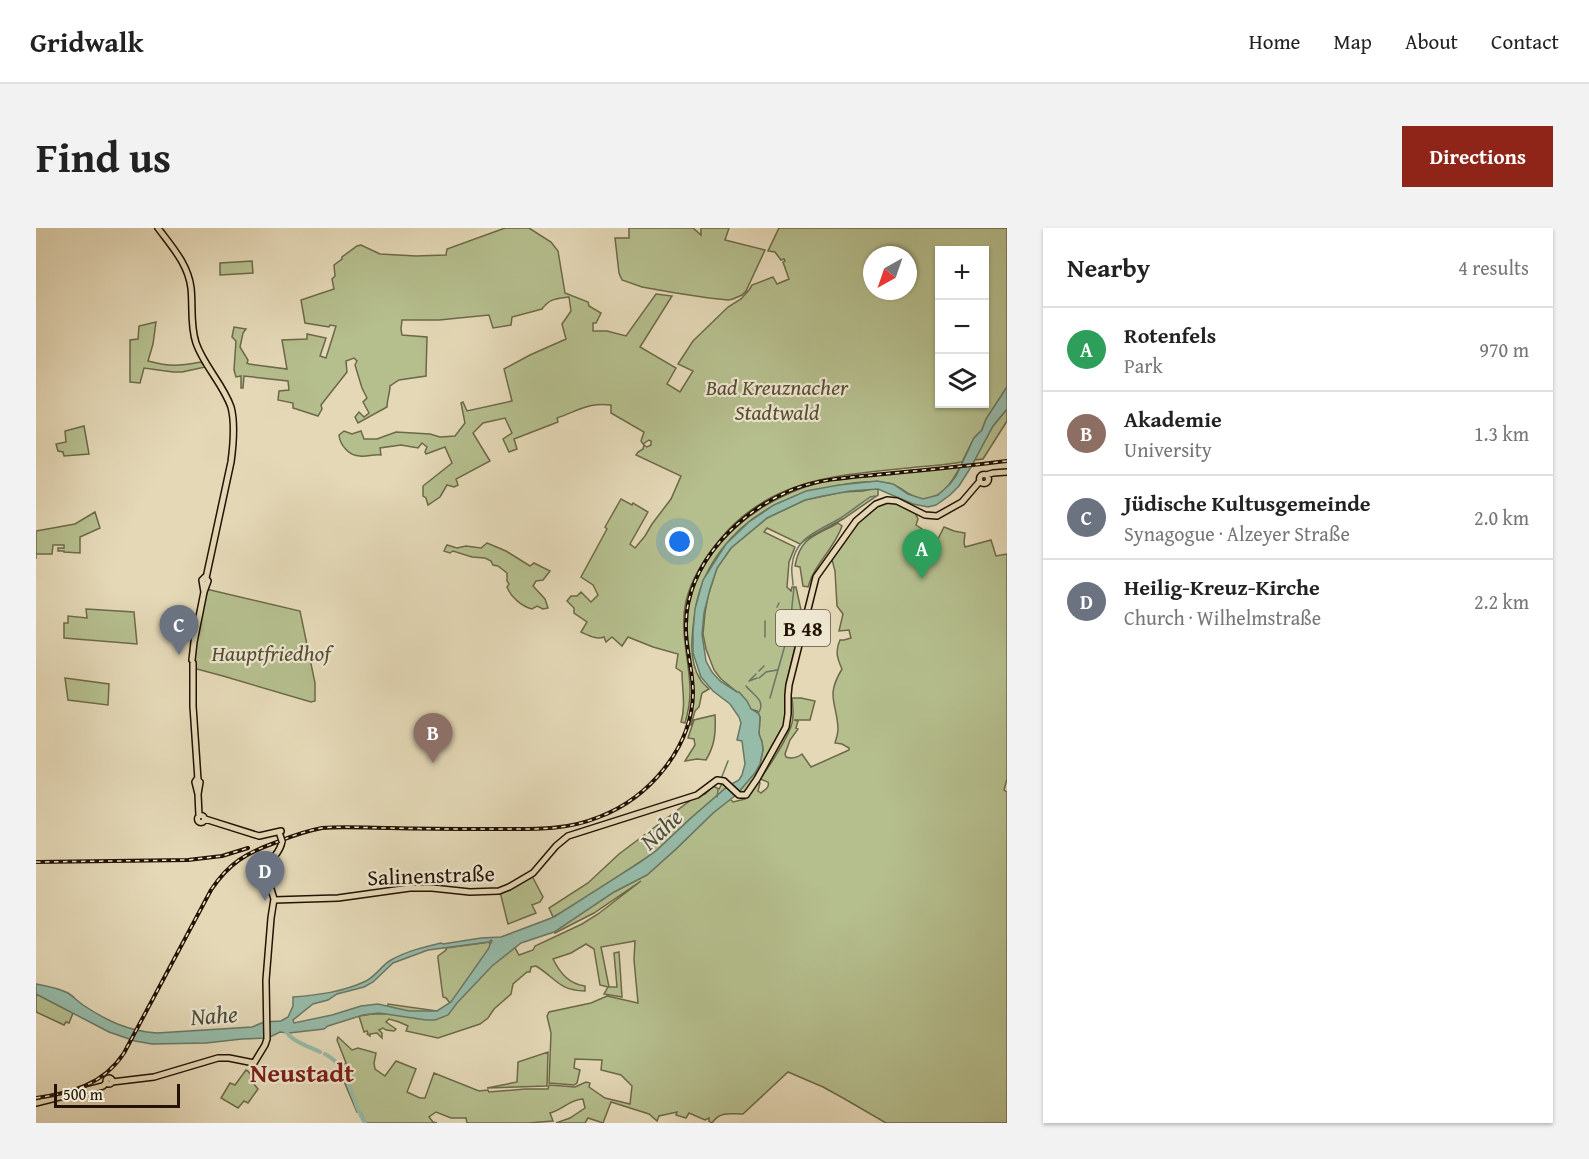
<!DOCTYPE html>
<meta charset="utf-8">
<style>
body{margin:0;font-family:"Gentium Book Plus",serif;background:#f2f2f2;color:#222}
.controls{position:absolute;right:18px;top:18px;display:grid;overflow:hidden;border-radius:0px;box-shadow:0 2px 4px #0004}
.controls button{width:54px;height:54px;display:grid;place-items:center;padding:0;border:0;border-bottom:2px solid #e0e0e0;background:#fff;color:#222;font:30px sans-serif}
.compass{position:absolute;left:827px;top:18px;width:54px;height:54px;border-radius:50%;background:#fff;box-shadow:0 2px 4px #0004;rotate:220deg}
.scale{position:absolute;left:18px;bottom:15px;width:126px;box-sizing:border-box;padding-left:6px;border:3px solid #231202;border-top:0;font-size:16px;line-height:21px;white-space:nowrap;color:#231202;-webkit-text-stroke:4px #ede6d0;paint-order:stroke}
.you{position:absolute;left:644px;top:314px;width:21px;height:21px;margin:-15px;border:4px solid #fff;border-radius:50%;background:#1a73e8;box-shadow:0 0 0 9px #1a73e833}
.badge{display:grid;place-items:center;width:39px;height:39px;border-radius:50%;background:#8f2418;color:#fff;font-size:20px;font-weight:700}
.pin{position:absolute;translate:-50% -50px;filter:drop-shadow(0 2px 3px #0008)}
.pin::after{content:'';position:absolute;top:32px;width:21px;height:18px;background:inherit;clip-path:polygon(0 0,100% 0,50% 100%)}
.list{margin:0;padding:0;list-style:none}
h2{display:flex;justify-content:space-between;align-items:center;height:78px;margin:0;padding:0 24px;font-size:26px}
h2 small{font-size:20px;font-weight:400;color:#767676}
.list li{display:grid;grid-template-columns:39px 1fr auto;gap:18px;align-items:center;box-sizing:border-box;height:84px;padding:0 24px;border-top:2px solid #e0e0e0}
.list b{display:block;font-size:22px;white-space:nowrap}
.list p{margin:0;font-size:20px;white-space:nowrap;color:#767676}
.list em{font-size:20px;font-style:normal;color:#767676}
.icon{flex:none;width:33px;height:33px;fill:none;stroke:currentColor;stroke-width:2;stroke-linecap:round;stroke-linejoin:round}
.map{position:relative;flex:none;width:971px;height:895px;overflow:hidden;border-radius:0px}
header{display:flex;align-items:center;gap:36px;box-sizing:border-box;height:84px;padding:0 30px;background:#fff;border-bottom:2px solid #e0e0e0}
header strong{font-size:28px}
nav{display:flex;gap:33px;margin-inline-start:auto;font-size:21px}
.intro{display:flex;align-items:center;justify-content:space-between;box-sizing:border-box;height:144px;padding:0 36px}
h1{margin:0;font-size:42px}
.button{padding:15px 27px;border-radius:0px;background:#8f2418;color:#fff;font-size:21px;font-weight:700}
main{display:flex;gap:36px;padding:0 36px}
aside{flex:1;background:#fff;border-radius:0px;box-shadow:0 2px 4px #0004}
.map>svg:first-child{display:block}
.green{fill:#b5be8d;stroke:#6c6848;stroke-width:1.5;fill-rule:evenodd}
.water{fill:#96bba9;stroke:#687766;stroke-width:1.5;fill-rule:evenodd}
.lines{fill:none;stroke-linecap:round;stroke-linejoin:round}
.stream{stroke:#687766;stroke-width:1.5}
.river{stroke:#96bba9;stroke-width:4}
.major-casing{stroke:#231202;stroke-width:8}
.major{stroke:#e4d8b6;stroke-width:5}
.rail-casing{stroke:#231202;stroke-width:4}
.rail{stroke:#ede6d0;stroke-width:1.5;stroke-dasharray:4.5;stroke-linecap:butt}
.major-bridge-casing{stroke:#231202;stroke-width:8;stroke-linecap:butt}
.major-bridge{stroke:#e4d8b6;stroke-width:5}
.labels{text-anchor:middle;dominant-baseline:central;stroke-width:4.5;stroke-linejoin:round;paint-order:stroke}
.shield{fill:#ede6d0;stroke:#605240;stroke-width:1.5}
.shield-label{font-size:21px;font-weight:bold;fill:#231202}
.park-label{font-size:22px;font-style:italic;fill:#564e33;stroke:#ede6d0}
.street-label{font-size:22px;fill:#231202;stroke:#ede6d0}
.water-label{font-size:24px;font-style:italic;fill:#4b4d3c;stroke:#ede6d0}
.quarter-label{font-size:26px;font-weight:bold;fill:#7a1f14;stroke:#ede6d0}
</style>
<header>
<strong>Gridwalk</strong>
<nav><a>Home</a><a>Map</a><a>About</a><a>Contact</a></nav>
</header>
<div class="intro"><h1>Find us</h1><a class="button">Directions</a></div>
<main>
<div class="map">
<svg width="971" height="895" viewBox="0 0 971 895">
<rect width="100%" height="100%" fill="#e4d8b6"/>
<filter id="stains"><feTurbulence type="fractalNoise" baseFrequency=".00333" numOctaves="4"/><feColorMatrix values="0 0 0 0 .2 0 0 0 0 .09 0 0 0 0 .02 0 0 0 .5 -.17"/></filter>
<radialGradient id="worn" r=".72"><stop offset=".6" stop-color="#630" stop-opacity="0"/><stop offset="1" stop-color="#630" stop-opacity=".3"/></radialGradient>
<path class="green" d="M469,0H493L515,14L522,23L529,65L552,74L553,78L565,85L560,95H557V103H571L590,108L620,66L636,68L604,119L640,140L631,156L644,164L657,143L642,136L657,113L692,79L705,71L713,62L716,57L737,49L741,56L753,51L747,34L749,33L748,31L745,32L739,24L732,23L743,0H971V159L950,191L946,202L938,210L926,234C911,237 895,238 881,239C807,247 737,248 685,310C670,328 656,349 650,373C643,404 654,433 654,463C654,474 652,485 649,495L645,494C650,477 646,462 646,444L640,440L642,426L617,419L592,409L586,418L576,409L570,414L568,409C560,412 552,407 545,404L551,394L538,385V380L531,373L535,368H541L545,364L555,374L562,367L557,357L545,349L571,301L569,299L585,271L596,277L597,275L612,284L594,316L599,320L609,308L616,296L635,271L645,248L600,227L602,224L607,221L608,217L611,219L615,217V213L613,212L607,216L605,213L608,204L575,185V177C553,174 542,183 521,190L522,194L478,211L481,221L473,224L467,211L476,205L469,190L447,195L437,205L454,233L420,251L422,257L418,259L411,257L404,269L392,277L390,270L387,268V258L416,235L409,219L390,226L389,224L391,219L386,215L382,220L365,217L344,220L345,227C337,226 331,229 324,228C313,228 304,217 303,207L308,203L316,206L325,203L328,211H341L360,204L394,206L404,209L419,208L429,195L425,175L427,174L431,183L476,173L468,141L494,127L530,111L526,96L535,83L533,69C520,71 514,70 506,81L476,89L475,97L457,100L453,87L403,92H366L365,101L366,107L391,109L390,148L363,152L354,158C354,165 351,171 351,179L322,195L319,189L323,184L328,189L333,185L327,174L331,170L326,160L319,137L321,133L318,130L310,133L311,144L285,177L286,181L282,188L257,180V175L242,172L243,163L253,162L252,153L208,148L207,160H205V148L200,149L198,142L200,113L196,109L198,99L210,101L207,105L204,119L212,132L211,135L213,136L251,141L246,112L271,111V106L290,110L284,128L290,130L300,98L294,97L293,99L269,95L265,72L298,61L296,51L299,48L298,37L306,31V29L321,18L325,17L344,26L380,28L410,27L411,21ZM903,22H948V176H903ZM836,27H872V63H836Z
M593,0H657L665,7V0H693L689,12L729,22L710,63L706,67L697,71L692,72L673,70L640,65L606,59L586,52L583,45L579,10H593Z
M216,33L217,45L184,47V35Z
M120,94L117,116L112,133C134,139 143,138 165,134L169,139L146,144H137L108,140L104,155L94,154V112L102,111L103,98Z
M971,181V193L947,231L938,232L957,198Z
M48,198L53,226L28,228L27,224L22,223L20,216L30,214L29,203Z
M924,239C917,252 906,271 889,271C876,271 867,260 856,256C850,254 840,254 833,254C816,253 797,259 780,264C766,268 749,271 737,278C697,299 665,339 659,384C656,405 652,432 664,451C666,455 670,458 673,461L666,465L663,479L659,483L655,497L653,496C655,486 657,475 657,464C657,441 649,418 650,395C656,319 725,267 794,252Z
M836,261H842V267L807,291L772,310L764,316L731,300L728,304L759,319L753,334L751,359L755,363L756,359H760L765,382H768L750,457L751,494L722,546L709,564H703L724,536L727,522L726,514L723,506L724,489L721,483L714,481L701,464L685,451L678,442L670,421L667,406L669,385L672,368L681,340L695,320L731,290L769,272L806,264L827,263Z
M850,273L859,274L881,285L880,287L882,291L880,297L889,303L887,306L900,315L908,299L918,303L929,305L928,315L929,319L955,312L960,328L971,326V551L968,562L971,564V895H850L807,870L787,859L752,844L707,886C694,886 684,883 676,895L673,893V890L669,892L653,885L650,890L640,887L641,884L623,888L621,893L613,886L575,874L567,895L552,890L549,895H520L534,890L549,880L547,871C534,871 527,882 514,885L517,893L492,895H431L430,890H415L400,884L393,889L397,894L401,895H330L325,885L321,884L302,839L310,835L301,812L302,809L316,822L322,820L340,825L338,835L339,841L349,848L360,833L380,841L371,864L384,870H389L398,845L443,863L452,862L453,864L489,861H512L513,857L539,859L550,854L554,855L553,859L569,870L594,876L596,858L585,847L565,842L566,832L539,831L538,840L544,842L541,855L538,857L513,855L515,805L511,788L513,784L555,775L571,768L602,775L598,732L599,713L565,719L573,759H581L578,725L583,724L586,769L568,766L572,759L564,757L558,721L550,716L535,725L517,731C524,745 533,756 549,758V763C522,762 521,751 500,738L495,739L494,744H491L477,756L475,766L458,781L452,790L444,796L402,810L370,803L372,798L363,794L353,791L350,794L360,801L358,803L350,802L347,800L343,802L346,805V810L341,805L334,806V808L331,806L332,805L331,803L328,804L323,788L336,786H350L352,776L401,783L411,779L414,775L410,770L407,769L402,731V728L410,722V720L453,714L454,716L479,720L483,727L497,722L499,718L546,696L562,686L605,653L558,685L519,705L518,704L578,664L611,647L640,621L677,585L694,571L697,574L709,571L722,553L724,555L722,563L725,565C728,562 734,560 732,554L724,551C733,539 753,508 756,495C758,487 757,478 756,470H765L779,473L774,492H758L762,493L760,500L762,501L754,512L749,526L750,529C756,531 761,530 766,526L775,539L813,522V520L806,516L799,515C800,511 802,506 802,501C801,474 789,469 806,441C801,430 799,423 804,412H808L815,410L813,402L803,403L807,386L801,378L799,343L795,328C812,305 824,287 850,273Z
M59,284L64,300L44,309V325L28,324V323H22V320H28V317H17L16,326H0V331V303L39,296Z
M802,295L806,298C799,320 778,336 772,359L767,358L764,339L759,338C764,309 779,308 802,295Z
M451,315L470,323L494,338L498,335L514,343L507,352L500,353L497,358L509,371L512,380L507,381L501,378L496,381C485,378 475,369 471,359L473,356L471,353V345L462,338L457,337L455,333L449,330L436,329L417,323L414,325L408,323L411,317L421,320L430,318L445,320Z
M170,361L264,383L279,455V473L275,474L187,448L157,440L159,415Z
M50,381L98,384L101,416L28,410V395H32V388L51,390Z
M29,450L73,456L72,477L32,472Z
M679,487C680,504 679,517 670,532L661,531L649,533L659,517L658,511L652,510L658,492Z
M687,554L692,558L655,590L620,623L538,678L517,689L513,680L552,655L583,626L659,569L669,566L677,558L683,561Z
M496,648L507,669L504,674L496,677L500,685L472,696L464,664Z
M0,766L37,785L33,795L30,794L28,797L0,784Z
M512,824L511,858L451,860L481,854L482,834Z
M210,842L212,843L218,851V856L222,861L212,875L208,873L202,880L185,870L194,855L199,857Z"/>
<path class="water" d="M971,159V181L957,198L935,239L923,258L914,267L900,277L892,279L877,276L842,261L814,263L787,268L769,272L731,290L695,320L681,340L674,361L668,385L666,406L670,433L676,444L684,453L701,464H703L711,473L715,481L722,485L724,489L723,506L726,514L727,522L724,536L719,545L700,567L677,585L640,621L611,647L578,664L518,704L485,715L456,738L421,775L412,787L399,792H390L343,785L327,787L292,798L288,801L253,805L244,804L232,810L206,811L170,815L116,816L99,813L73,804L0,766V756C11,758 22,760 32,765C37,768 41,773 47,777C71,793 92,803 121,805L216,799L228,794L245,793L252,789L257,778V769C282,767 307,764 330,753C340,748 346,737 355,732C371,723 388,719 405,715L407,716L445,710L465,709L518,689L603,635L620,623L655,590L692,558L703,552L706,547L709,536L706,513L701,512L705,495L703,489L694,476L677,463L665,449L657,425V404L659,381L667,352L690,316L713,294L738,277L770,263L803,257L841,253L857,256L872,266L887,271L902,267L914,256L920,248L938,210L946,202L950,191ZM455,712L456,713L454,716L453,720L415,774L401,783H373L342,776L325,778L296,787L258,795L257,792L277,776L292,772L301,766L328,759L337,754L357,735L392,722L453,714Z"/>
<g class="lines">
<path class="stream" d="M757,357C757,351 755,344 756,338C758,310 782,303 803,291C814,284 824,276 834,269L839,268
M741,379L743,375
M729,393V409
M754,398L758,359
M723,443L728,438
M723,450L730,444L741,442
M714,452L720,446
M713,453L721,450
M710,458C716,466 730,472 723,484
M734,470L753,403
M685,551L692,533
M681,569L682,561"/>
<path class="river" d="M249,802C256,814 272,818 284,824
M289,826C308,836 311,854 319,873C321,881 325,888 329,895"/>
<defs>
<path id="major" d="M122,0C136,19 152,36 155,60C157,78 154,97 160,115C168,138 187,156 195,179C199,194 197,219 195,234L170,350
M943.5 251a4.5 4.5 0 1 1 9 0a4.5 4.5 0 1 1-9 0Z
M950,247L957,245L971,244
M156,432L158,414L168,364L172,353L169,349L166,352L168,364
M157,435V478L162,552
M162,566L164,554L161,551L159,554L162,566L163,588
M161.5 591a3.5 3.5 0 1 1 7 0a3.5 3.5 0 1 1-7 0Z
M169,591L223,608L245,603
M231,651C230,629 244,629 246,613
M238,672L302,670L374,660H396L434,664L463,663L473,659L497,645L520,618L532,608L661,567L681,552L688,553L703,567H710L721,551L750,499L752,486V467L753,457L780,349L820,293L840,276L851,272L861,273L889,287L901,288L926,274L944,253
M70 853a3 3 0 1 1 6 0a3 3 0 1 1-6 0Z
M76,854L118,849L182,830H193L218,835L229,817L231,811L230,752L235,690L238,671L231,648
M0,875L67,858L70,855"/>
</defs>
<use href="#major" class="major-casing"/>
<use href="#major" class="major"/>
<defs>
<path id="rail" d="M0,634L152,632L186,628L212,620
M0,870C35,865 67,857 88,825L175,662C193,635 210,625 241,614C256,608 270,603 286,600C308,598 331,600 354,600C389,601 424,601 459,601C495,601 529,603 563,589C613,570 656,520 657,465C657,442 649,419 650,396C651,334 704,283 758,261C787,250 818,249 848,246C889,242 930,238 971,233"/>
</defs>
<use href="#rail" class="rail-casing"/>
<use href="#rail" class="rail"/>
<defs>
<path id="major-bridge" d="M244,607L246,613"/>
</defs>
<use href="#major-bridge" class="major-bridge-casing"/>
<use href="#major-bridge" class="major-bridge"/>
</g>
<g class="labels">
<rect class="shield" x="740" y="382" width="54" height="36" rx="4.5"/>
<g class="shield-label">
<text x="767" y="400">B 48</text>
</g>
<g class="park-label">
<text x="741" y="159">Bad Kreuznacher<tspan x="741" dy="25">Stadtwald</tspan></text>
<text x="235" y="425">Hauptfriedhof</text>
</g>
<g class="street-label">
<text transform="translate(395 647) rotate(-2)">Salinenstraße</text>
</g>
<g class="water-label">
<text transform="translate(625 601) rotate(-43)">Nahe</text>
<text transform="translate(178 787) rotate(-4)">Nahe</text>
</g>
<g class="quarter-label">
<text x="266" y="844">Neustadt</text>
</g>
</g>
<rect width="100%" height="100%" filter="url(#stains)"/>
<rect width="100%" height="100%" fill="url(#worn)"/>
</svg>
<div class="controls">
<button>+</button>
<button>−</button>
<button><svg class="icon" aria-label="layers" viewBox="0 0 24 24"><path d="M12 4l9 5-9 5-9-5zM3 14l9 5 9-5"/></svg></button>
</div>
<svg class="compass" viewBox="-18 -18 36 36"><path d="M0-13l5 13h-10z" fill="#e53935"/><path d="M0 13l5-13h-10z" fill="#767676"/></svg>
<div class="scale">500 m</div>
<div class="you"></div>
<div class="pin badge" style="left:886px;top:351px;background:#2e9e5b">A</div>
<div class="pin badge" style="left:397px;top:535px;background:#8d6e63">B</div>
<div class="pin badge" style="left:143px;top:427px;background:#6b7280">C</div>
<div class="pin badge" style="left:229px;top:673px;background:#6b7280">D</div>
</div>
<aside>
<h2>Nearby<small>4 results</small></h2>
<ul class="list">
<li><span class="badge" style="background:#2e9e5b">A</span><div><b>Rotenfels</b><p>Park</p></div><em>970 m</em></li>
<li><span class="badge" style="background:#8d6e63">B</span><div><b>Akademie</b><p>University</p></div><em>1.3 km</em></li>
<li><span class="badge" style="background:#6b7280">C</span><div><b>Jüdische Kultusgemeinde</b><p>Synagogue · Alzeyer Straße</p></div><em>2.0 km</em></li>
<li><span class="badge" style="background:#6b7280">D</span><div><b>Heilig-Kreuz-Kirche</b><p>Church · Wilhelmstraße</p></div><em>2.2 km</em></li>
</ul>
</aside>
</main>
